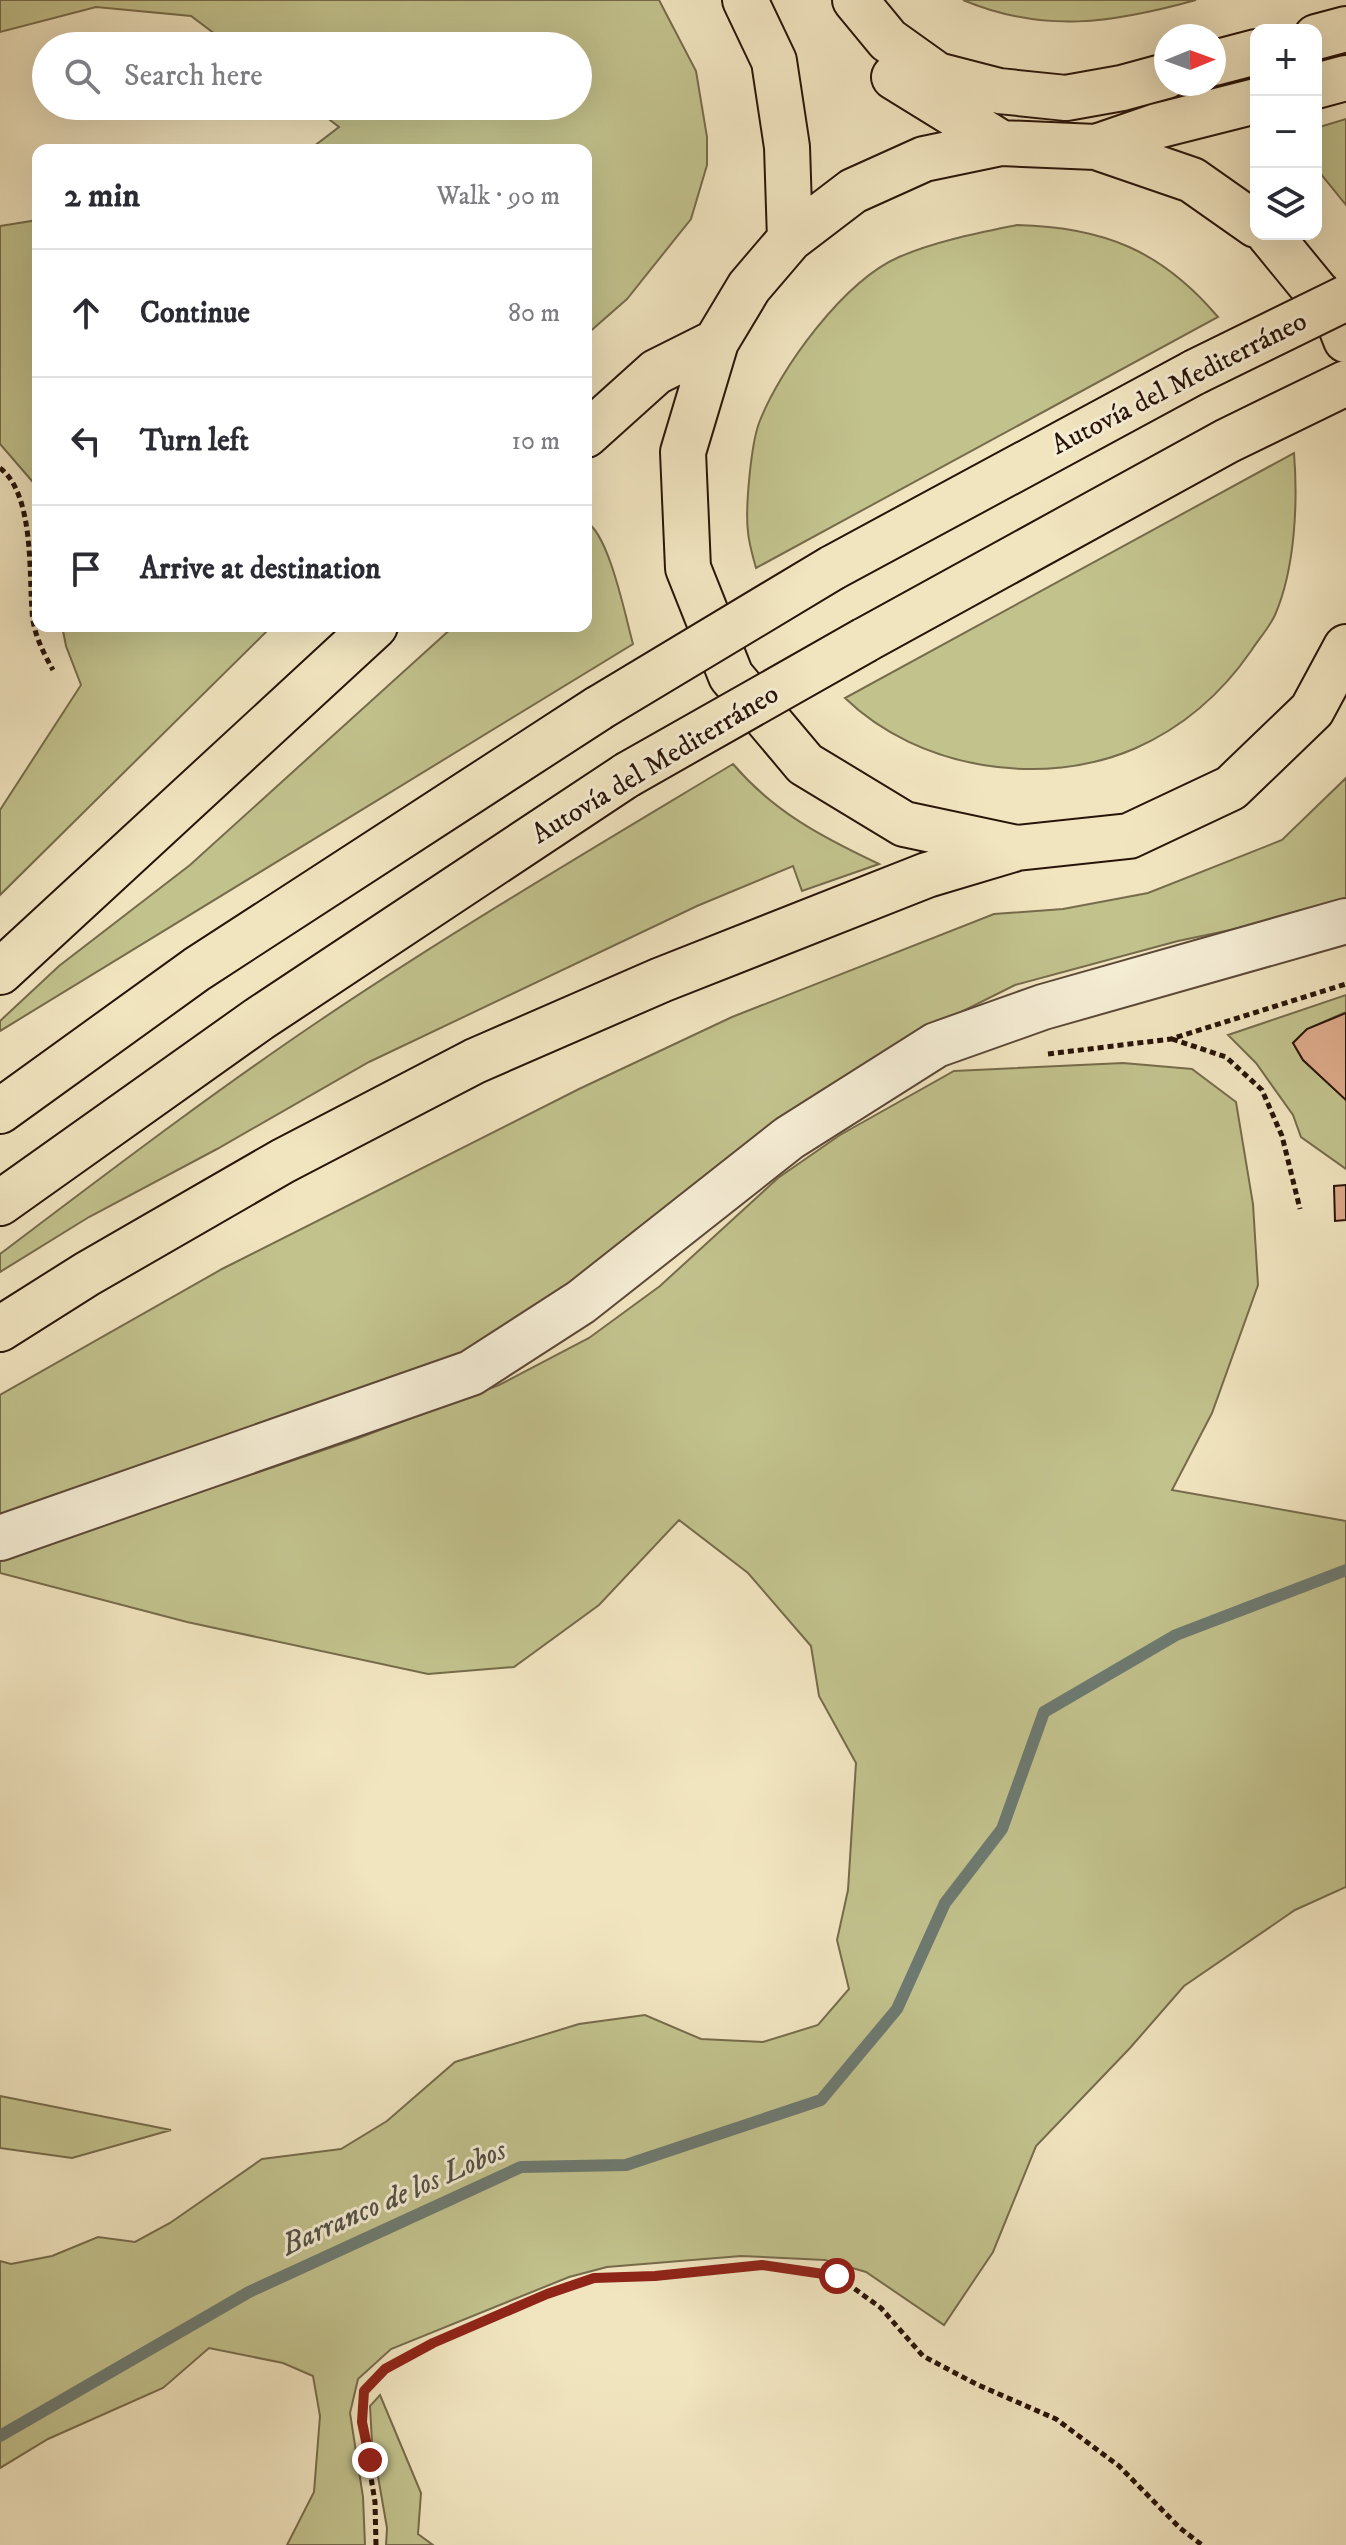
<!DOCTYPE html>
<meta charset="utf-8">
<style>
body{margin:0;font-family:"IM FELL DW Pica",serif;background:#f2f2f3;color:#2b2b33}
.controls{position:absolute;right:24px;top:24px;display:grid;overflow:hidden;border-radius:16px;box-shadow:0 8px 32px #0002}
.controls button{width:72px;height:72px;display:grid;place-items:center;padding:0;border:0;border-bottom:2px solid #e1e1e2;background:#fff;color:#2b2b33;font:40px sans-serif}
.compass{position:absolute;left:1154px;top:24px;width:72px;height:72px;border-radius:50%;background:#fff;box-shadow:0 8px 32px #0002;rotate:89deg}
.stop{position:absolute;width:24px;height:24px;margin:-18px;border:6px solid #8f2418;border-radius:50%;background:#fff}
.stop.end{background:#8f2418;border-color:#fff;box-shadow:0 2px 8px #0008}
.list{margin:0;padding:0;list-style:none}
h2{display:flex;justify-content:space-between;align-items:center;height:104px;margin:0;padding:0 32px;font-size:34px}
h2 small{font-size:26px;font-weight:400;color:#7c7c81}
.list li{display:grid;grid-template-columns:52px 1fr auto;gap:24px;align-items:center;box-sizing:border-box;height:128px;padding:0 32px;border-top:2px solid #e1e1e2}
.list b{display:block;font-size:30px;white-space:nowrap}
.list em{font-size:26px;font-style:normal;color:#7c7c81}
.icon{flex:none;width:44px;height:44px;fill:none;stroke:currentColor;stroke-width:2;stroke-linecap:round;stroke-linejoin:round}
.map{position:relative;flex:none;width:1346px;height:2545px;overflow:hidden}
.search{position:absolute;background:#fff;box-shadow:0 8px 32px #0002;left:32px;top:32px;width:560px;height:88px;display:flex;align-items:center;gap:20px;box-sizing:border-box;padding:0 28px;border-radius:44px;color:#7c7c81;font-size:30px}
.panel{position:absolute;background:#fff;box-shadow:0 8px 32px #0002;left:32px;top:144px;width:560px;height:488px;border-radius:16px}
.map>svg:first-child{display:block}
.green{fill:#c2c28d;stroke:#766b4b;stroke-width:2}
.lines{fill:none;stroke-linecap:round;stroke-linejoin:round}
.stream{stroke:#6d7a71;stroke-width:12}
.building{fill:#deab8b;stroke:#291409;stroke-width:2}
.street-casing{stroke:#5b4837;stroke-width:48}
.highway-casing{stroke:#291409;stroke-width:48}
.path{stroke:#291409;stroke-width:5;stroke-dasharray:6 4;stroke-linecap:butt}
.street{stroke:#f6eed6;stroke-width:44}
.highway{stroke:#f1e5c0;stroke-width:44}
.highway-bridge-casing{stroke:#291409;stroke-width:48;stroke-linecap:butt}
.highway-bridge{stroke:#f1e5c0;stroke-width:44}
.route{stroke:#8f2418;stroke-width:10}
.labels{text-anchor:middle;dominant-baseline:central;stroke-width:6;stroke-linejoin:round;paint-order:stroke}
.street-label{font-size:28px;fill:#291409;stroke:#f6eed6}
.water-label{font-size:30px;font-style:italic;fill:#515046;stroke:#f6eed6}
</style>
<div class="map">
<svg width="1346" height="2545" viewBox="0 0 1346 2545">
<rect width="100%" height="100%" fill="#f1e5c0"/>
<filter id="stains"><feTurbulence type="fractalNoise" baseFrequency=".0025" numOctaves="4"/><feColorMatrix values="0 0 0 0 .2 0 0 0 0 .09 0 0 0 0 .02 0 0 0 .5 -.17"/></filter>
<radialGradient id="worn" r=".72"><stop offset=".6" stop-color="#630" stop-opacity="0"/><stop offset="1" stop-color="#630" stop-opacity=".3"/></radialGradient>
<path class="green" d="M0,0H659L696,71L707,137V165L691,219L627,299L586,335V150H309L339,127L312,106H578V46H231L191,16L96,7L0,32Z
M963,0H1196C1113,23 1044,34 963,0Z
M1346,119V205L1316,168V128Z
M38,220V488L0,444V226Z
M1017,225C1104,227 1162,251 1218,317L756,568C753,557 749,544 748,532C745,509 751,445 759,423C780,368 844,281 899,257C936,241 978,233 1017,225Z
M1294,453C1298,503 1295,569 1275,615C1269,628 1258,640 1251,651C1222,693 1183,727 1136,748C1043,789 918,769 845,698Z
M586,522C609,533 626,619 633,644L0,1031V1021L59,966L190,865L454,626H586Z
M62,626H272L0,895V810L81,685L66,646Z
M733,764C774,812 822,837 879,864L802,891L793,866L697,906L369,1062L217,1149L89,1217L0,1272V1254C106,1174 212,1093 322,1019C456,929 595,847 733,764Z
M1346,778V899L1306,914L1178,941L1015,985L943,1021L585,1278L484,1346L0,1521V1395L222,1269L579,1089L732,1017L994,914L1063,909L1148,893L1282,840Z
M1346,995V1012L1307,1029L1293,1043L1303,1060L1346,1100V1169L1301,1137L1293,1115L1256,1063L1228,1035Z
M1123,1063L1192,1069L1236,1102L1253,1204L1258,1285L1212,1413L1172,1490L1346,1521V1887L1295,1910L1184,1986L1130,2048L1036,2146L993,2252L944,2325L866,2272L825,2260L741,2256L607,2267L569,2277L391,2349L358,2379L350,2413L363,2497L365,2545H287L314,2492L320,2416L313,2376L283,2363L209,2348L163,2388L48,2439L0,2468V2261L11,2264L52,2256L98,2237L135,2242L170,2223L262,2159L341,2149L387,2121L455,2062L579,2024L645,2015L701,2039L763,2042L818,2025L849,1989L837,1940L848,1890L856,1763L819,1696L811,1646L748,1573L679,1520L599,1605L514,1667L428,1674L187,1622L0,1573V1560L356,1439L499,1385L589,1338L660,1286L778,1178L840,1135L954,1071Z
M0,2096L171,2130L72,2158L0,2148Z
M380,2395L421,2493L418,2534L433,2545H386L387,2528L372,2442L370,2406Z"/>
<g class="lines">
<path class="stream" d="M0,2436L249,2292L521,2167L626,2165L821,2100L897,2009L945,1903L1002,1829L1044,1712L1176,1635L1346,1570"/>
</g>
<path class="building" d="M1346,1013V1100L1303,1060L1293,1043L1307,1029Z
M1346,1185V1220L1335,1221L1334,1186Z"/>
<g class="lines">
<defs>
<path id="street" d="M0,1538L471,1373L581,1302L789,1138L936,1045L1043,1007L1346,921"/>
<path id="highway" d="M745,0L774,61L787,147L790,239
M855,0L888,40L937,75L999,91L1066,98L1122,88L1166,76
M1316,37L1346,29
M1214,63L1256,52
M894,77L1001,143
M1316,86L1346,78
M1096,147L1157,126L1256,101
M1256,225L1192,180L1096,147L1001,143L924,159L853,191L790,239L749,287L716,342L683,452L688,568L731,676L805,764L904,824L1017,848L1129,836L1231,788L1312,710L1346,647
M1269,234L1337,317L1346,340
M586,435L656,372L716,342
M832,568L1195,372
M865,640L1227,441L1346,383
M0,972L375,626
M0,1111L197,969L599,708
M0,1203L259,1019L627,775
M0,1329L87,1274L283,1161L475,1061L661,980L927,875L1014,849"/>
</defs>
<use href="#street" class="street-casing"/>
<use href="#highway" class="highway-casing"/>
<path class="path" d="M0,468C34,494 29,572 32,611C33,633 43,652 53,670
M1172,1039L1226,1057L1262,1090L1282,1136L1300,1209
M1048,1054L1171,1039L1346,984
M376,2545L375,2502L362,2422L364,2391L385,2369L433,2343L547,2294L594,2278L655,2276L762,2265L837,2276L881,2308L923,2356L976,2384L1056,2419L1119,2466L1180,2528L1202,2545"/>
<use href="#street" class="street"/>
<use href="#highway" class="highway"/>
<defs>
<path id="highway-bridge" d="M1195,372L1346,298
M599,708L832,568
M627,775L865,640"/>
</defs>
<use href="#highway-bridge" class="highway-bridge-casing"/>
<use href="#highway-bridge" class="highway-bridge"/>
</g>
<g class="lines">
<path class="route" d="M370,2460L362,2422L364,2391L385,2369L433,2343L547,2294L594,2278L655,2276L762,2265L837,2276"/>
</g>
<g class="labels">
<g class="street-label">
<text transform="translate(1179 383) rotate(-27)">Autovía del Mediterráneo</text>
<text transform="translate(655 764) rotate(-31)">Autovía del Mediterráneo</text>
</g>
<g class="water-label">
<text transform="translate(394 2198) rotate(-24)">Barranco de los Lobos</text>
</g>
</g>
<rect width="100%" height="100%" filter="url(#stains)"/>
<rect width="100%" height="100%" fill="url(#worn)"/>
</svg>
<div class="controls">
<button>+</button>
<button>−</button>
<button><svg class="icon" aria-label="layers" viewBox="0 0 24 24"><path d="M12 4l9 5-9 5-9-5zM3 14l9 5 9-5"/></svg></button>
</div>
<svg class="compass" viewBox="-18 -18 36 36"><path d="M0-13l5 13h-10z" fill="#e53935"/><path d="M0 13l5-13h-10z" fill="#7c7c81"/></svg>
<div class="stop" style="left:837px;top:2276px"></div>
<div class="stop end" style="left:370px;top:2460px"></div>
<div class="search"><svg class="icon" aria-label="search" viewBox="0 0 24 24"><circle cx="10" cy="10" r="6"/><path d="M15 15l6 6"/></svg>Search here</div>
<section class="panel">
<h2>2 min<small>Walk · 90 m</small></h2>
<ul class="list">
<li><svg class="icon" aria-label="ahead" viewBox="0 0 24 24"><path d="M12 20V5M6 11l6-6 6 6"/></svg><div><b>Continue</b></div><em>80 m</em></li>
<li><svg class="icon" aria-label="left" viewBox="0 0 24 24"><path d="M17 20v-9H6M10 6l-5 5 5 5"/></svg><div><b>Turn left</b></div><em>10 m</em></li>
<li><svg class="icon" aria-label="arrive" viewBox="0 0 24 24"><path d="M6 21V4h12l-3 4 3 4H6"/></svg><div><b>Arrive at destination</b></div></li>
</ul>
</section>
</div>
